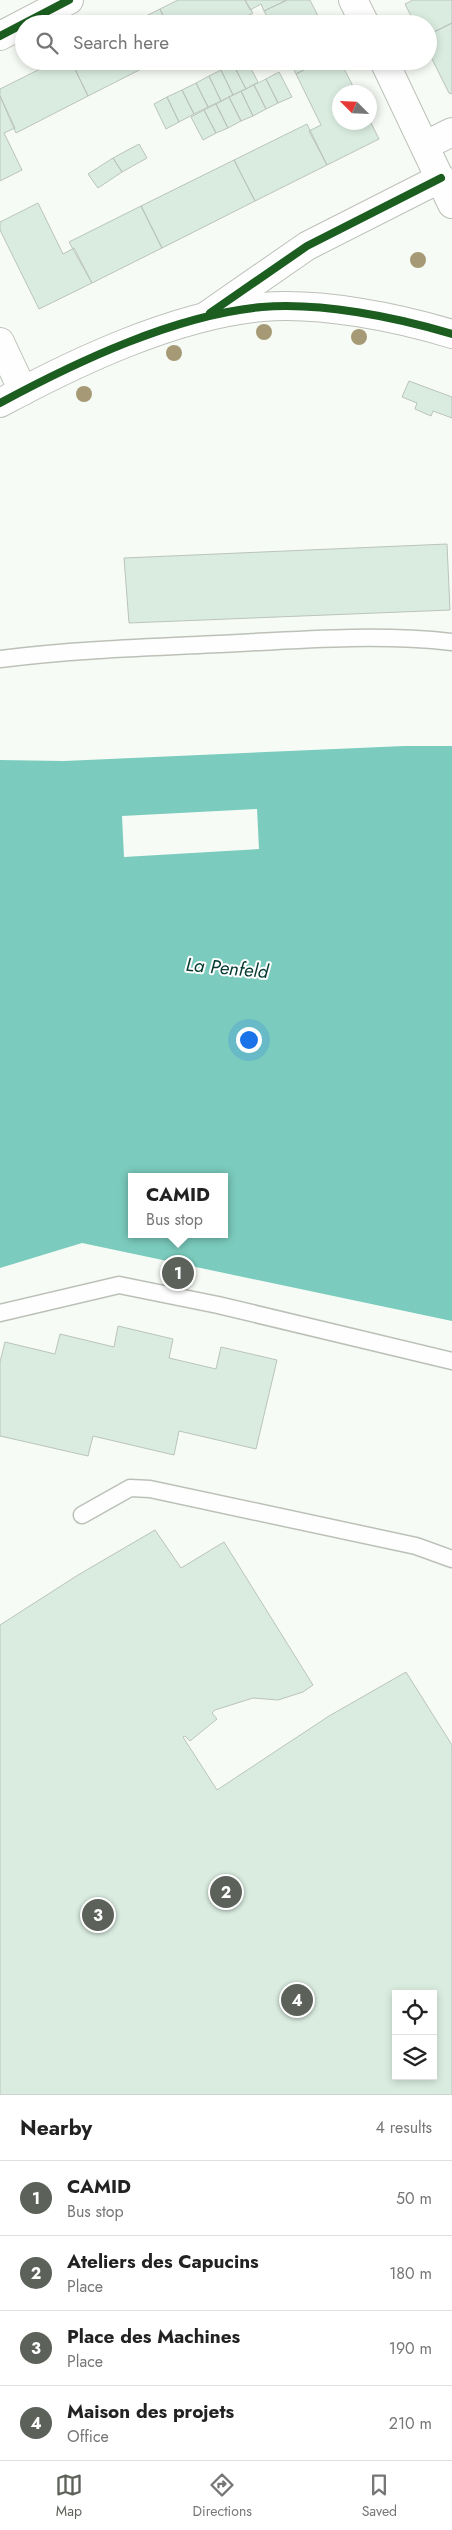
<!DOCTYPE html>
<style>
body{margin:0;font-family:Jost,sans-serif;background:#f2f2f2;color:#222}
.controls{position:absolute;right:15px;bottom:15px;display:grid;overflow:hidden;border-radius:0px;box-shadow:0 2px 8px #0003}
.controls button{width:45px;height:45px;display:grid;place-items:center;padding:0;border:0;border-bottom:1px solid #e0e0e0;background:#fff;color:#222;font:25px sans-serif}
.compass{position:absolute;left:332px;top:85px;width:45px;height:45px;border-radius:50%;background:#fff;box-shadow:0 2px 8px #0003;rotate:294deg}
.you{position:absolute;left:248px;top:1039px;width:18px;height:18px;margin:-12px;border:4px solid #fff;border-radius:50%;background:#1a73e8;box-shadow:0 0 0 8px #1a73e833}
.badge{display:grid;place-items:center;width:32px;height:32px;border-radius:50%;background:#5c6159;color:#fff;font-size:16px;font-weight:700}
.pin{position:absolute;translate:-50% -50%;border:2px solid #fff;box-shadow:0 1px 5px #0006}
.popup{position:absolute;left:128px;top:1173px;width:100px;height:65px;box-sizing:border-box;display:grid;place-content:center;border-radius:0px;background:#fff;filter:drop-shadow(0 1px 4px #0005);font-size:16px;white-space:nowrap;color:#767676}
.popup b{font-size:19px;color:#222}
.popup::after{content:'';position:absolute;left:50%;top:100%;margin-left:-10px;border:10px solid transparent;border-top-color:#fff}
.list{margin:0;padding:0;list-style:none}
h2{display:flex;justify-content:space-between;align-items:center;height:65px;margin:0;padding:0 20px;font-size:21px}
h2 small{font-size:16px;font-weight:400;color:#767676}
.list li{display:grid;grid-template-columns:32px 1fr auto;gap:15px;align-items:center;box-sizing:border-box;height:75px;padding:0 20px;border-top:1px solid #e0e0e0}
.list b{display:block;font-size:19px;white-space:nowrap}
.list p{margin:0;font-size:16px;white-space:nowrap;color:#767676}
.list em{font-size:16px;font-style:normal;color:#767676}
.icon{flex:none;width:28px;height:28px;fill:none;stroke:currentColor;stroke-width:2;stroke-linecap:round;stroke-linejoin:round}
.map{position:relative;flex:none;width:452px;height:2095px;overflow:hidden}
.search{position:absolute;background:#fff;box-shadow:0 2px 8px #0003;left:15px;right:15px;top:15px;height:55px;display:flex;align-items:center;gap:12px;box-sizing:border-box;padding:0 18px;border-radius:28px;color:#767676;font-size:19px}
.sheet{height:365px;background:#fff}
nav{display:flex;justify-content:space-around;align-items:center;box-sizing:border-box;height:70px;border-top:1px solid #e0e0e0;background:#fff;font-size:14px;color:#767676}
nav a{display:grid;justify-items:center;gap:2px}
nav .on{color:#5c6159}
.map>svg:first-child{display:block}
.water{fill:#7bccbe;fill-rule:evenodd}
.pier{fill:#f7fbf5}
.building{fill:#daece0;stroke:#bac3bc;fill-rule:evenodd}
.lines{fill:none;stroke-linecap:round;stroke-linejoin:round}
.lane-casing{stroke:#bcc1b8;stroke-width:19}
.street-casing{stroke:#bcc1b8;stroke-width:30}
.secondary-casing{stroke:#bcc1b8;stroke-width:30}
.lane{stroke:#fefefe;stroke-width:16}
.street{stroke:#fefefe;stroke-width:28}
.secondary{stroke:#fefefe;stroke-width:28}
.cycleway-casing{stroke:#fff;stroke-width:11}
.cycleway{stroke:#1b5e20;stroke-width:8}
.tree{fill:#a59a75}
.labels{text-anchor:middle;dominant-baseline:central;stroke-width:4;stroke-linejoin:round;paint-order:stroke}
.water-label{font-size:19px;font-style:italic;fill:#043a32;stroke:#fff}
</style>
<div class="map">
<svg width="452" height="2095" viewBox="0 0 452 2095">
<rect width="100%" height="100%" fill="#f7fbf5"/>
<path class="water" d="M404,746H452V1321L82,1243L0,1268V760L64,761ZM132,1177H224V1234H132Z"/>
<path class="pier" d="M257,809L259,849L124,857L122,816Z"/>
<path class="building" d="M178,0H245L253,13L232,24H167L160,9Z
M245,0H287L264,11L261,4L250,10Z
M287,0H310L322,24H271L264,11Z
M413,0H452V23L428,35V24H415L405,4Z
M160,9L167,24H130Z
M452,23V94L449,93L428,51V35Z
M56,61H71L88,96L16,133L0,96V89Z
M71,61H157L88,96Z
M239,61H247L258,82L246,89L233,64Z
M290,61H321L296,74Z
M321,61H340L356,92H340V122H370V121L379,139L327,165L309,131L321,125L296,74Z
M233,64L246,89L233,95L221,70Z
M221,70L233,95L221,101L209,76Z
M279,72L292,97L278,103L266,79Z
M209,76L221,101L208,107L196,83Z
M266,79L278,103L266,109L254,85Z
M196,83L208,107L194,114L182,90Z
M254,85L266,109L253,116L241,91Z
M182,90L194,114L179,122L167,97Z
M241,91L253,116L241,121L229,97Z
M0,96L15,128L4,133L22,170L0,181Z
M167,97L179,122L166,129L154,104Z
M229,97L241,121L228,128L216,104Z
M216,104L228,128L216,133L204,110Z
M204,110L216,133L203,140L191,117Z
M307,124L327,165L255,201L234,160Z
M139,144L147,158L122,172L113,158Z
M113,158L122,172L98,188L88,174Z
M234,160L255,201L162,248L141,206Z
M38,203L63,254L74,248L92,283L39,309L0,230V222Z
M141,206L162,248L92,283L69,242Z
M409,381L452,397V418L433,411L431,416L415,409L417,403L402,397Z
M447,544L450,610L129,623L124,558Z
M118,1326L173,1339L169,1358L216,1369L221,1347L277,1360L256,1449L179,1431L174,1455L93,1436L88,1456L0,1436V1362L5,1342L55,1354L60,1334L114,1347Z
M155,1530L181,1568L224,1542L313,1685L303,1692L278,1700L253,1698L215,1710L212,1713L217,1719L190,1741L185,1736L183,1737L217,1790L329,1716L406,1672L452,1745V2095H0V1625L78,1575ZM396,1994H433V2076H396Z"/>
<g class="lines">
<defs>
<path id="lane" d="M0,659C79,649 159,647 239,643C309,639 382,634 452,642
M0,1313L119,1285L218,1305L452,1361
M82,1515L130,1488L150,1489L416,1546L452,1559"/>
<path id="street" d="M353,0L365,24
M0,36L69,0
M384,61L452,204
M426,145L452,132
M206,316L307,246L441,178
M0,342L23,391"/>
<path id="secondary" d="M0,403C76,362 175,315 262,307C320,302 396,317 452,334"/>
</defs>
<use href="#lane" class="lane-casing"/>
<use href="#street" class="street-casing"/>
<use href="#secondary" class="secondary-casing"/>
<use href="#lane" class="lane"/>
<use href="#street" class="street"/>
<use href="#secondary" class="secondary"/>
<defs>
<path id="cycleway" d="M0,36L69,0
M210,313L307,246L441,178
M0,403C76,362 175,315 262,307C320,302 396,317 452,334"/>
</defs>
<use href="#cycleway" class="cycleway-casing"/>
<use href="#cycleway" class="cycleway"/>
</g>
<g class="tree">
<circle cx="418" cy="260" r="8"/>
<circle cx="264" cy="332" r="8"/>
<circle cx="359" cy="337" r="8"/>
<circle cx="174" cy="353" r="8"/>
<circle cx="84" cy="394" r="8"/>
</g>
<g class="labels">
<g class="water-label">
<text transform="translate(227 968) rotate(5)">La Penfeld</text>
</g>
</g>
</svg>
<div class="controls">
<button><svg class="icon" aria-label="locate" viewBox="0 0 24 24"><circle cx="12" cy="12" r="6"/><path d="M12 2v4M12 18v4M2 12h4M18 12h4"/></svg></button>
<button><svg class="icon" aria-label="layers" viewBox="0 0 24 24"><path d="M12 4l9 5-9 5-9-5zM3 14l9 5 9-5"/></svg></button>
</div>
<svg class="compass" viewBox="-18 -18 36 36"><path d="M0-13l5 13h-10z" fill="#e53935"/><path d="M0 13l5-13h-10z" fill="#767676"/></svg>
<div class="you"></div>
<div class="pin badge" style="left:178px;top:1273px">1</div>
<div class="popup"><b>CAMID</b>Bus stop</div>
<div class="pin badge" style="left:226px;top:1892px">2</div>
<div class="pin badge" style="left:98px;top:1915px">3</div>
<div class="pin badge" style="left:297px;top:2000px">4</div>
<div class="search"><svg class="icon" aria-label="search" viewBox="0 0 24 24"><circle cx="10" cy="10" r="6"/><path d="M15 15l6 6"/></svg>Search here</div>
</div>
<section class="sheet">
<h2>Nearby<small>4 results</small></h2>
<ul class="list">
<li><span class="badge">1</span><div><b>CAMID</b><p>Bus stop</p></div><em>50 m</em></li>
<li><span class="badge">2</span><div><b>Ateliers des Capucins</b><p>Place</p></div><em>180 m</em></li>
<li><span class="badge">3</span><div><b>Place des Machines</b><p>Place</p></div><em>190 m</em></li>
<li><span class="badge">4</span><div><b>Maison des projets</b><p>Office</p></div><em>210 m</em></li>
</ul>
</section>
<nav>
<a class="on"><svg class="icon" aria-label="map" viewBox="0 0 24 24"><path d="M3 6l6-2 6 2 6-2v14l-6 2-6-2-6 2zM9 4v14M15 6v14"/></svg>Map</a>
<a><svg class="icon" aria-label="directions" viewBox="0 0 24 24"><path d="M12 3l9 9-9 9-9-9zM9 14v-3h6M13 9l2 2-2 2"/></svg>Directions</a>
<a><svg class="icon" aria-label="saved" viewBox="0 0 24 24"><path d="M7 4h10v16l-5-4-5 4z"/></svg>Saved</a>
</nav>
